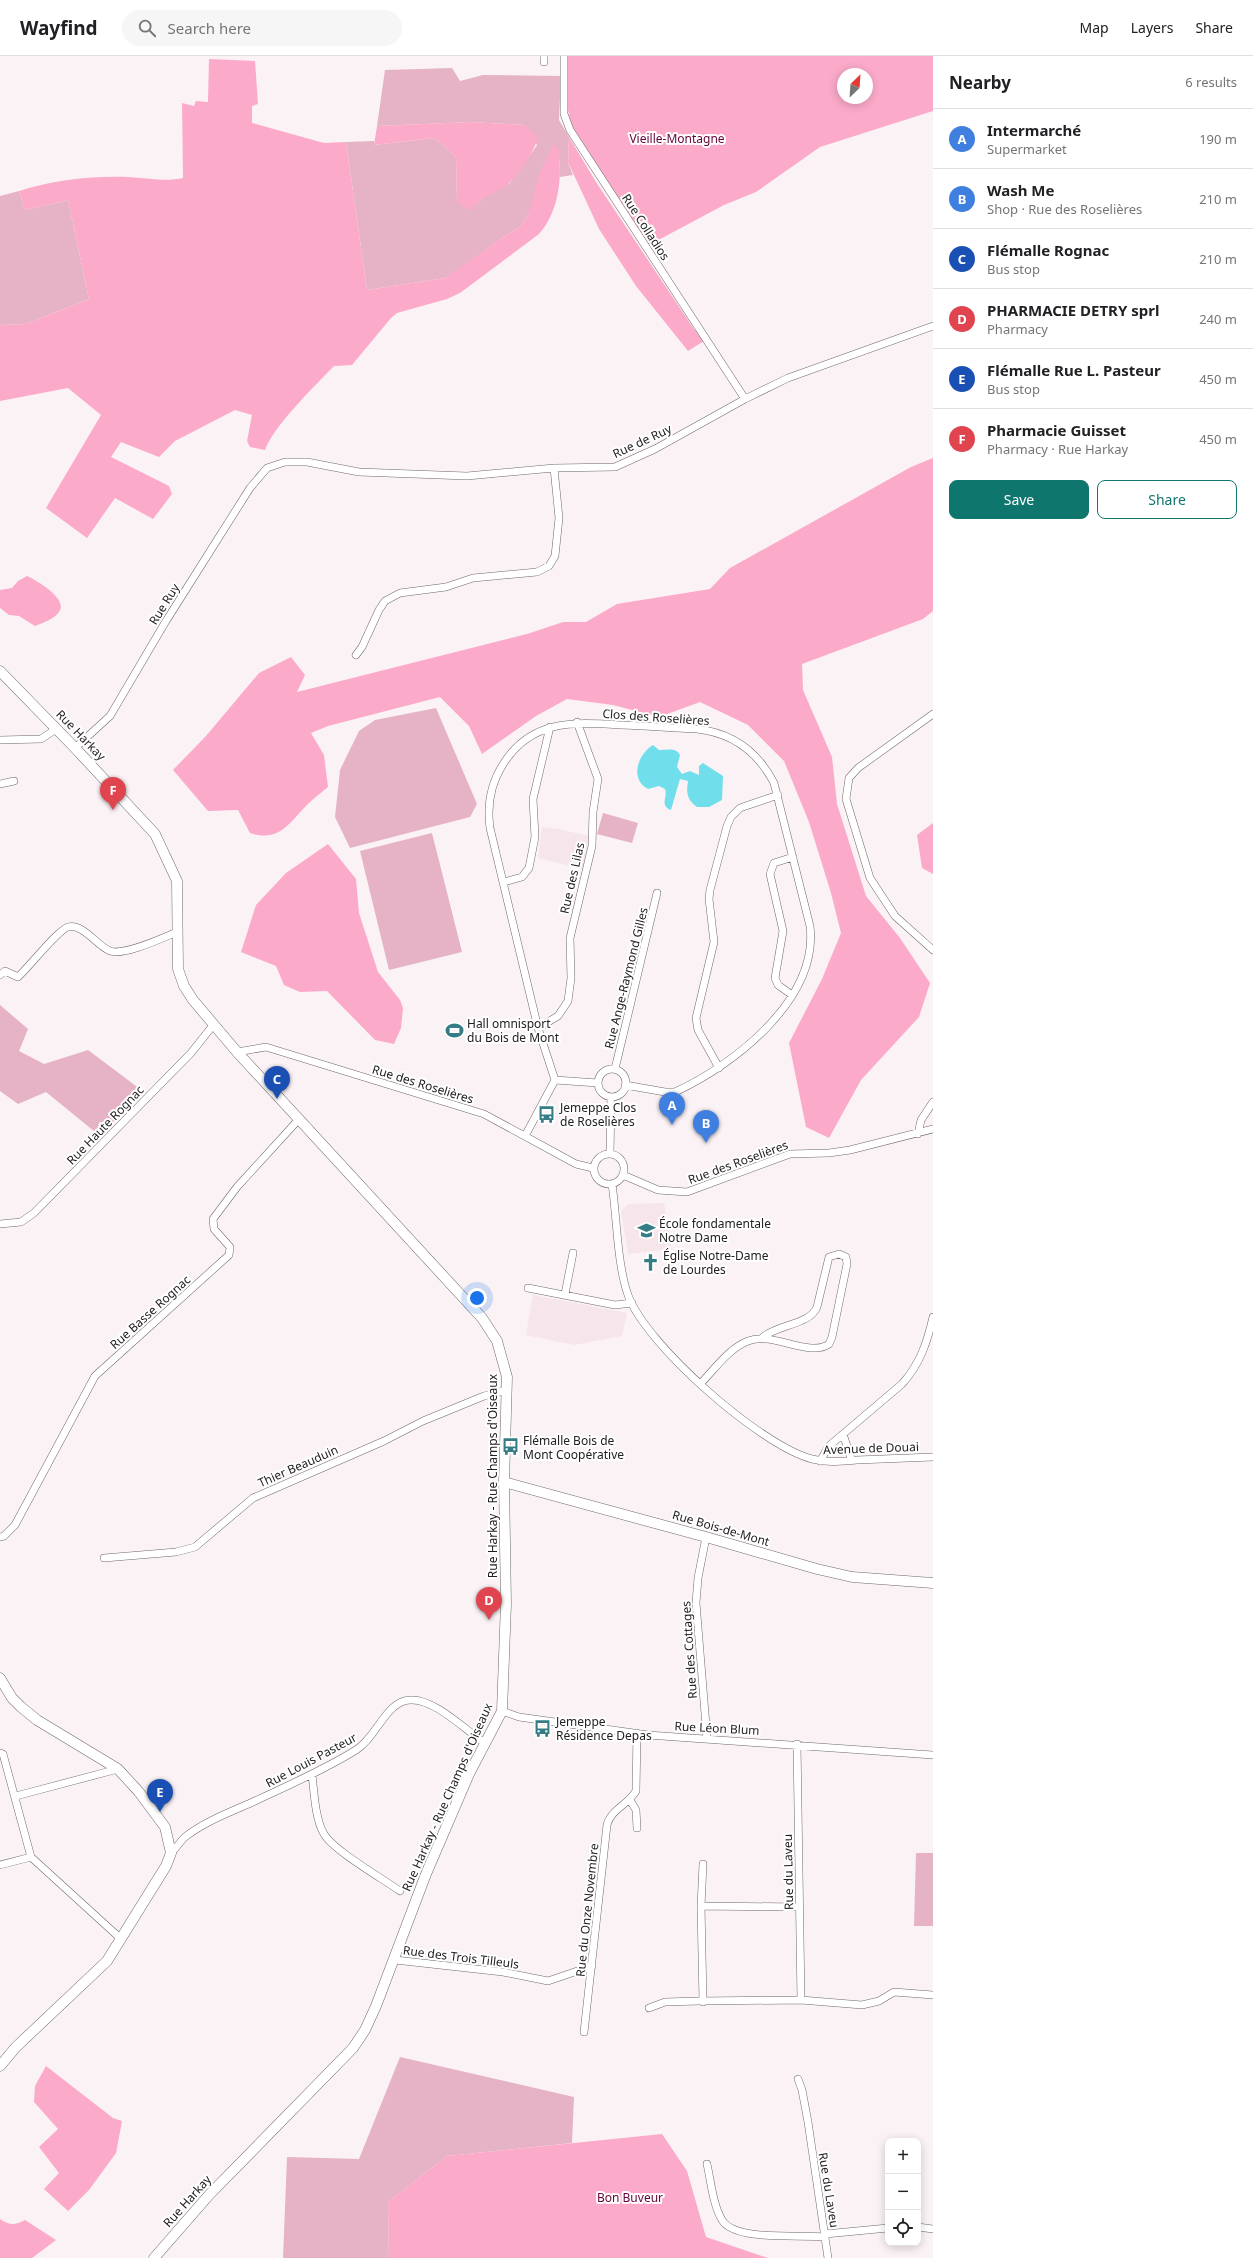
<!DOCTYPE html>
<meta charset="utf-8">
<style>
body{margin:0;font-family:"Noto Sans",sans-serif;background:#f6f6f6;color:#202124}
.controls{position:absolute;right:12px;bottom:12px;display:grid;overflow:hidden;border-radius:8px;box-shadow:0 2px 10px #0003}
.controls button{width:36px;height:36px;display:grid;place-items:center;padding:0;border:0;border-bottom:1px solid #e0e0e0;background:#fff;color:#202124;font:20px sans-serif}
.compass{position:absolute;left:837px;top:12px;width:36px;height:36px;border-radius:50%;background:#fff;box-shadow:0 2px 10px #0003;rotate:25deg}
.you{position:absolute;left:477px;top:1242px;width:14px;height:14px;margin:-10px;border:3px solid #fff;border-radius:50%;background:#1a73e8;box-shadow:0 0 0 6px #1a73e833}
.badge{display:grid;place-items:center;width:26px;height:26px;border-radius:50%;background:#0f766e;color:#fff;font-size:13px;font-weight:700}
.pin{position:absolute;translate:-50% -33px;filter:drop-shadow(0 1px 2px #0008)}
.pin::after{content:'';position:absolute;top:21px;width:14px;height:12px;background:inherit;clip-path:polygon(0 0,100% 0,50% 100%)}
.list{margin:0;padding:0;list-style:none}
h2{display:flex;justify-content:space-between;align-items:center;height:52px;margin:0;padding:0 16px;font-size:17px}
h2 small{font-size:13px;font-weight:400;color:#757577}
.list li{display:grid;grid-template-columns:26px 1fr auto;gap:12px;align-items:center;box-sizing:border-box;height:60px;padding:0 16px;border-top:1px solid #e0e0e0}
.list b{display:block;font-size:15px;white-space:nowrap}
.list p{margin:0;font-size:13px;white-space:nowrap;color:#757577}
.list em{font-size:13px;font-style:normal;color:#757577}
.actions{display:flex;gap:8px;padding:12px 16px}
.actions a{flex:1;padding:9px 0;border:1px solid #0f766e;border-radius:8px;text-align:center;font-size:14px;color:#0f766e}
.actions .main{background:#0f766e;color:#fff}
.icon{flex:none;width:22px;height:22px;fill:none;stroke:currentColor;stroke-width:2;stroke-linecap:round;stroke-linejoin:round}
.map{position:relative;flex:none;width:933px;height:2202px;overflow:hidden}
header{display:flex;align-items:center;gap:24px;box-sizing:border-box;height:56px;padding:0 20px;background:#fff;border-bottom:1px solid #e0e0e0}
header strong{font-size:19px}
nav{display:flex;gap:22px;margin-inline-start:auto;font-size:14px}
.search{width:280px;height:36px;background:#f6f6f6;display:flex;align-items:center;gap:10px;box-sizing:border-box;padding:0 14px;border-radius:22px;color:#757577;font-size:15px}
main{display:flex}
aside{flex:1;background:#fff}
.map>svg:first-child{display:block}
.built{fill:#f6e5eb}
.green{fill:#e5b3c5}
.forest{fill:#fbaac9;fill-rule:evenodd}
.water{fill:#71dfeb}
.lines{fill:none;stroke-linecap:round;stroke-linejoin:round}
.street-casing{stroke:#6f686a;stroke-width:8}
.secondary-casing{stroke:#6f686a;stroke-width:11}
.street{stroke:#fff;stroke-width:7}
.secondary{stroke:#fff;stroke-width:10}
.labels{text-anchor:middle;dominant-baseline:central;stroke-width:4;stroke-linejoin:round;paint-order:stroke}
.park-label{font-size:12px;fill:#630339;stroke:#fff}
.street-label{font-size:12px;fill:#232021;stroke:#fff}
.poi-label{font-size:12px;fill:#232021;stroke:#fff;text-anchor:start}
</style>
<header>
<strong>Wayfind</strong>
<div class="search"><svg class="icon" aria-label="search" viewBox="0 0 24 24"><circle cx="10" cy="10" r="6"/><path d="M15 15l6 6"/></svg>Search here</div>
<nav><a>Map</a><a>Layers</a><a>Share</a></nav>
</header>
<main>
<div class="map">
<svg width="933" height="2202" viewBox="0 0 933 2202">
<rect width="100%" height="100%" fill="#fbf2f5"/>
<path class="built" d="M542,771L558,773L589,780L584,813L538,802Z
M664,1147L671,1193L628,1198L621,1155L628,1148Z
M533,1239L627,1257L622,1280L574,1289L526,1279Z"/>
<path class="green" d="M452,12L460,25L483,19L561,20L559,64L569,81L568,106L573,119L560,121V104L535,140L528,159L519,172L503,181L462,211L445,222L367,234L346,86L374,85V89L435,82L456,101L457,145L476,148L485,140L510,127L537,89L525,69L471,66L377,70L385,14Z
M19,135L25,154L68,144L89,243L26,268L0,269V140Z
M436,652L477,748L470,761L350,792L335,761L340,714L359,675L375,664Z
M603,757L638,767L632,787L597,778Z
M432,777L462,896L389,914L360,795Z
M0,949L28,973L19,995L44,1008L88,994L144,1036L100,1080L46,1036L18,1048L0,1035Z
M916,1797H933V1870H914Z
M400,2001L574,2041L572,2087L447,2100L388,2146L389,2202H283L287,2101L359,2103Z"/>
<path class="forest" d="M568,0H933V55L820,91L756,136L724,149L649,189L571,69L567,49ZM843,18H867V42H843Z
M209,3L255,5L258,48L252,50V67L324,87L346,86L367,234L445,222L503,181L519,172L528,159L540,117L553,89L558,90C563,120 559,156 539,178L460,237L447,243L397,257L391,262L352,309L334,310C315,330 274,369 265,394L250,391L247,385L252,359L235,354L175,385L159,401L121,386L111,401L169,430L172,438L153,463L115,442L87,482L46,452L101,359L68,332L0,345V269L26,268L89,243L68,144L25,154L19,135C54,124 91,120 128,121C146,122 167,126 183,122L182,47L194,50L196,45L208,46Z
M471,66L525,69L538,81C536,92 518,121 508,128C494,139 482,139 470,155L457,146L456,101L435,82L374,89L377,70Z
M569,81L596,126L694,273L704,285L688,295L636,230L599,173L568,106Z
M933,402V555L923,563L802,608L803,634L832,701L837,748L866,840L900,882L930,927L919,961L861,1024L829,1082L806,1071L789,987L822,923L841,877L831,837L809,766L784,705L748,669L700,646L659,661L613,649L567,643L536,660L482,698L469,670L440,641L328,670L311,677L324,699L328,731C322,736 315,741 309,747C290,765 281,787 250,777L238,754L208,755L173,714L206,680L259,617L291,601L305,619L297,636L527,578L563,566H586L617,548L710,533L730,512L911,411Z
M27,520C36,524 69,543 59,556C54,563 43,567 35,570L19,560L9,559L0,552V534L12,532L18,525Z
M933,767V818L922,812L917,779Z
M328,788L356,823L359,857L378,916L400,944L403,952L401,972L394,988L375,984L327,935L300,936L284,929L276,910L241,896L256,849L286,817Z
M46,2010L113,2062L122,2065L116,2097L89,2134L68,2155L44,2133L59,2117L39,2091L58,2073L34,2046L35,2030Z
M662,2078L687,2115L706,2181L768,2202H389L388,2146L447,2100Z
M0,2163C10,2170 15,2169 25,2164L56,2184L32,2202H0Z"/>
<path class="water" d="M653,689L659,694C667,694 676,691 680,699L677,711L682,718L690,715L699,719V710L703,707L723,720L722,744L709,751H697C687,744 686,737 688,725L680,723L671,754C659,749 668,742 665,733L659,730L648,733C629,723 638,698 653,689Z"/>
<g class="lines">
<defs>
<path id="street" d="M564,0V58L570,74L745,343
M544,6V0
M356,599L362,591L379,554L385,545L400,537L446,531L473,522L537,516L549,510L555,500L559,462L554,412
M933,658L858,712L849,722L846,743L870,822L895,860L933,894
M0,684L41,683L56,673
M75,692L110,660L166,565L250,432L267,412L285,406H307L359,416L467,420L554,412L615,411L655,393L745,343L788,322L933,270
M0,728L14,725
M504,826L522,821L529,812L535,781L533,743L550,671
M0,919L5,915L18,921C29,911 58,874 68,871C83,867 97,890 110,895C124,900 162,882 177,876
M792,939L778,929L775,922L783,875L770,818L774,807L793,801
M538,972L558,960L568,945L571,922L570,882L592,790L593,756L598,723L577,666
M237,996L266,991L484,1058L576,1108L593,1112
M719,1012L698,974L696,962L714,886L709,843L710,834L727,770L731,761L740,752L778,739
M615,1013L657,837
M598 1027a14 14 0 1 1 28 0a14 14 0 1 1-28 0Z
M555,1024L538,972L490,772C487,750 491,728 502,710C530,663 573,666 621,669C647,670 672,672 697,673C733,677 758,696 774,727L810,870C819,943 734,1009 675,1036H665L625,1029
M918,1078L921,1064L933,1046
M525,1080L555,1024L598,1027
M610,1098L611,1041
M594 1113a15 15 0 1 1 30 0a15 15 0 1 1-30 0Z
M623,1119L658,1134L687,1136L790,1098L829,1097L850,1094L933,1073
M612,1128C617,1162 617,1208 628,1239C646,1289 761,1390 812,1403C827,1407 842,1405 857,1404C883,1403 908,1402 933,1401
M0,1168L21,1166L34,1157L191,997L214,968
M528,1232L615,1249L632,1247
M565,1238L573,1197
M700,1328C715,1313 728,1293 748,1285C772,1275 810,1302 829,1288L832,1281L847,1208L846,1201L839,1198L829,1201L817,1251C811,1268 777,1269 763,1281
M843,1378L852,1405
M820,1405L829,1390L902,1328C920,1308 927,1287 933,1261
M0,1481L4,1480L15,1469L95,1320L229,1199L230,1191L214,1173L213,1163L237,1131L300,1062
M706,1481L698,1522L696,1547L707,1682
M104,1502L176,1496L195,1491L253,1442L384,1385L423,1365L484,1340L507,1334
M502,1655L519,1661L648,1679L933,1699
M797,1688L801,1944
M0,1697L3,1698L31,1801
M312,1718C314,1735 315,1763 324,1778C333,1794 383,1823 400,1835
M16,1740L118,1713
M630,1744L636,1754L637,1772
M171,1797C176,1792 180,1786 185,1781C205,1765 233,1755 255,1745C289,1729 324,1714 356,1694C377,1681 386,1645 410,1644C434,1642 465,1674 485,1687
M31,1801L120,1882
M703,1808L701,1850L703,1946
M0,1809L31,1801
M701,1850L799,1851
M395,1904L503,1916L548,1925L592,1910
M649,1952L665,1946L699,1945L801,1944L862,1949L879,1945L894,1936L933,1939
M584,1976L607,1769C611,1753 628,1749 636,1735L637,1677
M798,2023L802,2034L808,2066L828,2202
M707,2108C711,2126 713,2149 722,2164C735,2186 802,2178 825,2181
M918,2171L933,2173
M825,2178L888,2172"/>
<path id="secondary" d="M0,615L75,692L155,778L177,825L178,913L184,930L193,944L237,996L482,1262L497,1285L507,1321L504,1426L506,1547L502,1655L469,1718L426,1818L376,1950L365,1974L353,1992L209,2139L154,2202
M504,1426L706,1481L817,1513L852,1521L933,1527
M0,1622L12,1642L21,1651L37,1664L118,1713L139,1736L165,1771L171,1797L166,1810L107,1905L16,1991L0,2010"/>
</defs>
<use href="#street" class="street-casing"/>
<use href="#secondary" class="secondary-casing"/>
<use href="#street" class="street"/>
<use href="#secondary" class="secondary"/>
</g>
<defs>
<symbol id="stadium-bare" viewBox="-9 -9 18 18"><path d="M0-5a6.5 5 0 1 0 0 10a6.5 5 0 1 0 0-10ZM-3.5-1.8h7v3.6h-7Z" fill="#357d85" stroke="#fff" stroke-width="2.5" paint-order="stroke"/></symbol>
<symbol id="bus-bare" viewBox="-9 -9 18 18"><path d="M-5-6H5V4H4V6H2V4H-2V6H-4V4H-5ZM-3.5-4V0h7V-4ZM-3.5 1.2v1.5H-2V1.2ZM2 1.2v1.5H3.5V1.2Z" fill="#357d85" stroke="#fff" stroke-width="2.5" paint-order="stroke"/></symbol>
<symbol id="school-bare" viewBox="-9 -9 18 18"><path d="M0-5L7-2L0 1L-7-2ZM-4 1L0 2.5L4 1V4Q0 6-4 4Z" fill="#357d85" stroke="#fff" stroke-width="2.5" paint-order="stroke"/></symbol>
<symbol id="church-bare" viewBox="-9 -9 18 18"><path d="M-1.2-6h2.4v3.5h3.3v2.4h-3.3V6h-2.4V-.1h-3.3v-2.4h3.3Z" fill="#357d85" stroke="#fff" stroke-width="2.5" paint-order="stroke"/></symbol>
</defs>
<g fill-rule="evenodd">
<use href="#stadium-bare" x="442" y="962" width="25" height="25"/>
<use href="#bus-bare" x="534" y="1046" width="25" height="25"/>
<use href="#school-bare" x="634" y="1162" width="25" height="25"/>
<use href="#church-bare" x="638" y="1194" width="25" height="25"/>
<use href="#bus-bare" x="498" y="1378" width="25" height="25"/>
<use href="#bus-bare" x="530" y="1660" width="25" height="25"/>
</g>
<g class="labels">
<g class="park-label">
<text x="677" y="82">Vieille-Montagne</text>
<text x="630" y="2141">Bon Buveur</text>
</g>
<g class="street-label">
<text transform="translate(646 171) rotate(57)">Rue Colladios</text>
<text transform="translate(642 385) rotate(-25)">Rue de Ruy</text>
<text transform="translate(164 548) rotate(-58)">Rue Ruy</text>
<text transform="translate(656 661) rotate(4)">Clos des Roselières</text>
<text transform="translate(81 679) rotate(46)">Rue Harkay</text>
<text transform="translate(572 822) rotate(-77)">Rue des Lilas</text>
<text transform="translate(626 922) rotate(-76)">Rue Ange-Raymond Gilles</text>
<text transform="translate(423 1028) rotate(17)">Rue des Roselières</text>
<text transform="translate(105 1069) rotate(-46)">Rue Haute Rognac</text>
<text transform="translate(738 1106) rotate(-20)">Rue des Roselières</text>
<text transform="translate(150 1256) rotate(-42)">Rue Basse Rognac</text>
<text transform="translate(871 1392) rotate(-2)">Avenue de Douai</text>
<text transform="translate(298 1410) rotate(-24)">Thier Beauduin</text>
<text transform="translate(492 1420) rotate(-90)">Rue Harkay - Rue Champs d'Oiseaux</text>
<text transform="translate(721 1472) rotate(16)">Rue Bois-de-Mont</text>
<text transform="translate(689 1594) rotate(-94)">Rue des Cottages</text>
<text transform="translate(717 1672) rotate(3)">Rue Léon Blum</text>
<text transform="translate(311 1704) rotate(-28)">Rue Louis Pasteur</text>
<text transform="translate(447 1741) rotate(-66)">Rue Harkay - Rue Champs d'Oiseaux</text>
<text transform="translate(788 1816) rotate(-91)">Rue du Laveu</text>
<text transform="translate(587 1854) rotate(-84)">Rue du Onze Novembre</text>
<text transform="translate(461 1901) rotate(7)">Rue des Trois Tilleuls</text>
<text transform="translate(829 2134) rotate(81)">Rue du Laveu</text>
<text transform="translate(187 2145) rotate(-48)">Rue Harkay</text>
</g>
<g class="poi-label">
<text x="467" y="967">Hall omnisport<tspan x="467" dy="14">du Bois de Mont</tspan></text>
<text x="560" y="1051">Jemeppe Clos<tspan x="560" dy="14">de Roselières</tspan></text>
<text x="659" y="1167">École fondamentale<tspan x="659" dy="14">Notre Dame</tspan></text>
<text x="663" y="1199">Église Notre-Dame<tspan x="663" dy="14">de Lourdes</tspan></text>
<text x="523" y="1384">Flémalle Bois de<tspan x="523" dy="14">Mont Coopérative</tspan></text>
<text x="556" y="1665">Jemeppe<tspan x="556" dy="14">Résidence Depas</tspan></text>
</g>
</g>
</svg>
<div class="controls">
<button>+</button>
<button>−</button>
<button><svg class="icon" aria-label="locate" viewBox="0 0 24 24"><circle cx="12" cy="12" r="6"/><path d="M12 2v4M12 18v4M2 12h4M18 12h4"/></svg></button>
</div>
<svg class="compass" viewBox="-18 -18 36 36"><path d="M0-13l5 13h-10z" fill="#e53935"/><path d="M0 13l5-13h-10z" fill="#757577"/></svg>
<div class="you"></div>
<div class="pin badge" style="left:672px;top:1069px;background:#3f7fe0">A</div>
<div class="pin badge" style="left:706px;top:1087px;background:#3f7fe0">B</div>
<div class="pin badge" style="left:277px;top:1043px;background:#1a4fb4">C</div>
<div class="pin badge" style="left:489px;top:1564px;background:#e0444e">D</div>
<div class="pin badge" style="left:160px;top:1756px;background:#1a4fb4">E</div>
<div class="pin badge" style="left:113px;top:754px;background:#e0444e">F</div>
</div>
<aside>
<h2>Nearby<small>6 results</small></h2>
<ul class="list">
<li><span class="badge" style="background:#3f7fe0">A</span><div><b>Intermarché</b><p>Supermarket</p></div><em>190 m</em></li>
<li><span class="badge" style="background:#3f7fe0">B</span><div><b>Wash Me</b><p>Shop · Rue des Roselières</p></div><em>210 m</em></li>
<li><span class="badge" style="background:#1a4fb4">C</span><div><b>Flémalle Rognac</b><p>Bus stop</p></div><em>210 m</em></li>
<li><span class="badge" style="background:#e0444e">D</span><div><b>PHARMACIE DETRY sprl</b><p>Pharmacy</p></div><em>240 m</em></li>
<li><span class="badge" style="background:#1a4fb4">E</span><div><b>Flémalle Rue L. Pasteur</b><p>Bus stop</p></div><em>450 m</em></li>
<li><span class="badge" style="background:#e0444e">F</span><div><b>Pharmacie Guisset</b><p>Pharmacy · Rue Harkay</p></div><em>450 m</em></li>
</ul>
<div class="actions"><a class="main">Save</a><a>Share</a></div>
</aside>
</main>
